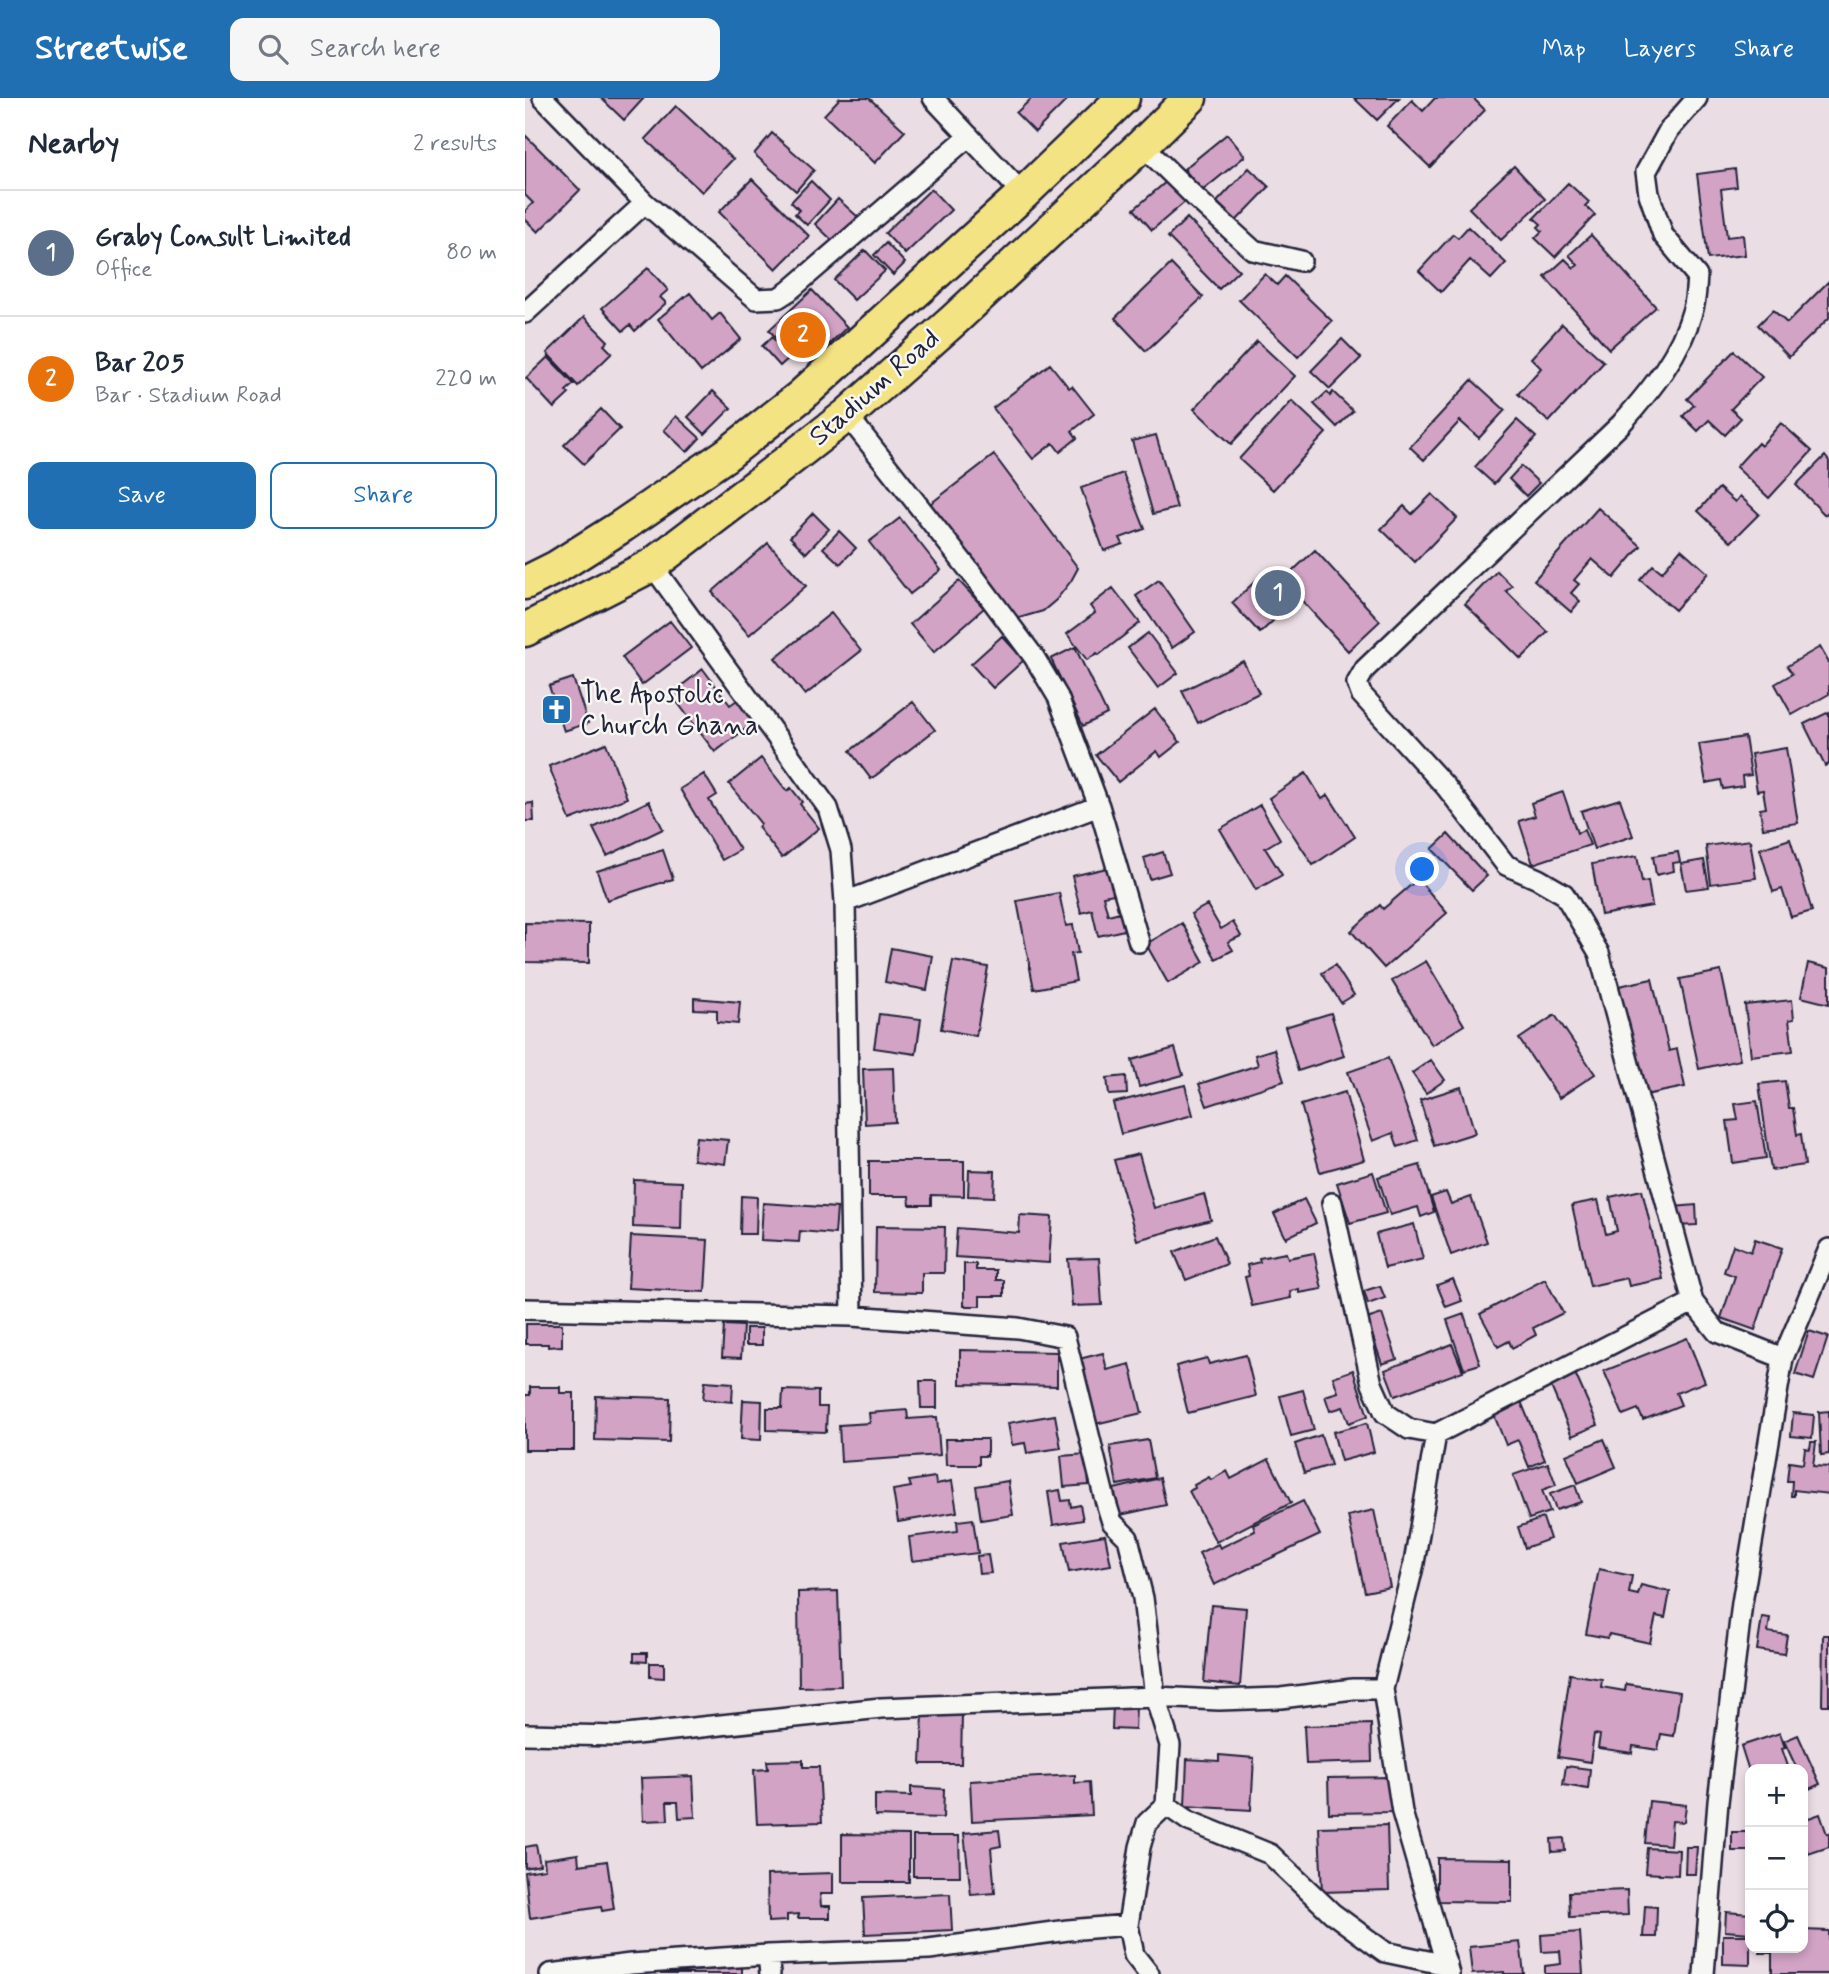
<!DOCTYPE html>
<meta charset="utf-8">
<style>
body{margin:0;font-family:Mynerve,sans-serif;background:#f6f6f7;color:#1f2937}
.controls{position:absolute;right:21px;bottom:21px;display:grid;overflow:hidden;border-radius:14px;box-shadow:0 4px 10px #0003}
.controls button{width:63px;height:63px;display:grid;place-items:center;padding:0;border:0;border-bottom:2px solid #e0e1e3;background:#fff;color:#1f2937;font:35px sans-serif}
.you{position:absolute;left:898px;top:772px;width:24px;height:24px;margin:-18px;border:5px solid #fff;border-radius:50%;background:#1a73e8;box-shadow:0 0 0 10px #1a73e833}
.badge{display:grid;place-items:center;width:46px;height:46px;border-radius:50%;background:#1f6fb2;color:#fff;font-size:23px;font-weight:700}
.pin{position:absolute;translate:-50% -50%;border:4px solid #fff;box-shadow:0 2px 7px #0006}
.list{margin:0;padding:0;list-style:none}
h2{display:flex;justify-content:space-between;align-items:center;height:91px;margin:0;padding:0 28px;font-size:30px}
h2 small{font-size:23px;font-weight:400;color:#747a83}
.list li{display:grid;grid-template-columns:46px 1fr auto;gap:21px;align-items:center;box-sizing:border-box;height:126px;padding:0 28px;border-top:2px solid #e0e1e3}
.list b{display:block;font-size:26px;white-space:nowrap}
.list p{margin:0;font-size:23px;white-space:nowrap;color:#747a83}
.list em{font-size:23px;font-style:normal;color:#747a83}
.actions{display:flex;gap:14px;padding:21px 28px}
.actions a{flex:1;padding:16px 0;border:2px solid #1f6fb2;border-radius:14px;text-align:center;font-size:24px;color:#1f6fb2}
.actions .main{background:#1f6fb2;color:#fff}
.icon{flex:none;width:38px;height:38px;fill:none;stroke:currentColor;stroke-width:2;stroke-linecap:round;stroke-linejoin:round}
.map{position:relative;flex:none;width:1304px;height:1876px;overflow:hidden}
header{display:flex;align-items:center;gap:42px;box-sizing:border-box;height:98px;padding:0 35px;background:#1f6fb2;color:#fff}
header strong{font-size:33px}
nav{display:flex;gap:38px;margin-inline-start:auto;font-size:24px}
.search{width:490px;height:63px;background:#f6f6f7;display:flex;align-items:center;gap:18px;box-sizing:border-box;padding:0 24px;border-radius:14px;color:#747a83;font-size:26px}
main{display:flex}
aside{flex:1;background:#fff}
.map>svg:first-child{display:block}
.building{fill:#d2a3c5;stroke:#22223b;stroke-width:2}
.lines{fill:none;stroke-linecap:round;stroke-linejoin:round}
.street-casing{stroke:#22223b;stroke-width:24}
.primary-casing{stroke:#22223b;stroke-width:37}
.street{stroke:#f6f6f2;stroke-width:19}
.primary{stroke:#f4e382;stroke-width:32}
.labels{text-anchor:middle;dominant-baseline:central;stroke-width:5;stroke-linejoin:round;paint-order:stroke}
.street-label{font-size:28px;fill:#22223b;stroke:#f6f6f2}
.poi-label{font-size:28px;fill:#22223b;stroke:#f6f6f2;text-anchor:start}
</style>
<header>
<strong>Streetwise</strong>
<div class="search"><svg class="icon" aria-label="search" viewBox="0 0 24 24"><circle cx="10" cy="10" r="6"/><path d="M15 15l6 6"/></svg>Search here</div>
<nav><a>Map</a><a>Layers</a><a>Share</a></nav>
</header>
<main>
<aside>
<h2>Nearby<small>2 results</small></h2>
<ul class="list">
<li><span class="badge" style="background:#5c6f8a">1</span><div><b>Graby Consult Limited</b><p>Office</p></div><em>80 m</em></li>
<li><span class="badge" style="background:#e8710a">2</span><div><b>Bar 205</b><p>Bar · Stadium Road</p></div><em>220 m</em></li>
</ul>
<div class="actions"><a class="main">Save</a><a>Share</a></div>
</aside>
<div class="map">
<svg width="1304" height="1876" viewBox="0 0 1304 1876">
<rect width="100%" height="100%" fill="#ebdde4"/>
<filter id="ink" filterUnits="userSpaceOnUse"><feTurbulence type="fractalNoise" baseFrequency=".0143" numOctaves="2"/><feDisplacementMap in="SourceGraphic" scale="14" xChannelSelector="R" yChannelSelector="G"/><feConvolveMatrix kernelMatrix="1 2 1 2 8 2 1 2 1" color-interpolation-filters="sRGB"/></filter>
<g filter="url(#ink)">
<path class="building" d="M76,0H119L99,22Z
M315,0H344L380,33L350,65L299,17Z
M507,0H542L543,1L510,34L491,15Z
M829,0H874L852,22Z
M910,0H948L960,12L905,69L862,28L887,2L898,13Z
M151,8L208,61L177,94L120,41Z
M247,35L289,72L271,93L229,56Z
M702,36L720,58L677,93L659,71Z
M0,37L55,92L13,134L0,121V113L8,105L0,97Z
M989,68L1020,101L976,142L944,110Z
M724,70L744,89L711,123L692,104Z
M1210,71L1212,89L1196,91L1202,139L1218,137L1220,157L1183,161L1172,76Z
M227,81L284,138L251,171L194,114Z
M286,83L305,102L282,127L270,116L274,112L266,104Z
M642,83L660,104L627,132L609,111Z
M1043,85L1064,104L1060,108L1070,117L1030,159L1010,140L1017,133L1013,129L1016,126L1009,120Z
M406,91L426,112L380,156L360,135Z
M313,101L333,119L309,144L290,126Z
M662,120L714,172L694,191L643,139Z
M943,129L981,165L966,181L945,162L916,194L894,173L928,136L933,140Z
M1066,137L1131,209L1084,251L1020,179L1040,161L1049,170L1053,167L1044,157Z
M361,145L380,165L368,177L349,157Z
M340,152L360,173L329,202L309,182Z
M646,166L678,199L621,253L590,220Z
M123,170L143,192L135,199L141,205L110,233L105,227L98,233L77,210Z
M740,176L752,187L760,178L807,223L773,259L714,202Z
M1304,183V220L1264,259L1233,227L1248,212L1262,225Z
M287,192L322,229L296,254L280,237L263,253L244,232Z
M165,195L187,222L195,215L216,241L176,274L133,221Z
M59,219L83,243L79,247L87,255L53,288L22,255Z
M1037,226L1079,264L1024,324L993,296L1016,270L1006,260Z
M247,239L265,259L255,268L237,248Z
M817,241L836,260L805,291L786,273Z
M732,243L770,278L706,346L669,311Z
M1209,253L1237,279L1206,311L1216,320L1200,337L1184,322L1173,333L1158,318L1169,307L1162,301Z
M23,259L49,286L41,293L44,296L29,310L1,280Z
M525,266L544,290L547,288L569,316L547,333L552,340L535,354L528,345L508,361L468,310Z
M947,282L980,312L954,340L935,323L899,362L885,349Z
M188,293L206,310L180,336L163,319Z
M802,294L805,298L808,294L828,313L812,329L789,306Z
M767,303L801,335L748,392L714,361Z
M76,311L95,331L59,366L39,347Z
M151,318L175,340L162,354L139,332Z
M992,322L1011,339L969,386L950,369Z
M1256,325L1287,353L1244,400L1211,369L1233,345L1236,348Z
M631,337L652,410L628,416L607,343Z
M469,357L553,470L546,483L531,502L518,513L494,520H483L400,410Z
M1300,358L1304,363V413L1300,417L1271,387Z
M996,368L1014,385L1001,398L984,381Z
M598,375L620,431L595,440L598,446L579,453L556,390Z
M1194,390L1210,404L1215,398L1234,416L1206,444L1173,413Z
M907,396L932,420L890,464L856,431L879,408L887,416Z
M1073,410L1116,448L1089,480L1067,461L1049,482L1054,486L1046,495L1055,503L1046,514L1009,482Z
M288,415L304,431L281,455L265,439Z
M375,420L416,472L385,496L344,444Z
M314,433L331,450L315,466L298,450Z
M243,445L281,488L224,537L187,494Z
M1156,451L1183,475L1150,512L1115,482L1128,467L1137,474Z
M790,452L855,523L823,553L758,482Z
M972,473L987,488L981,493L1023,534L996,561L940,506Z
M738,476L766,506L735,535L707,505Z
M634,482L670,534L647,550L611,498Z
M434,483L459,510L409,554L385,526Z
M588,490L615,525L574,557L572,555L562,562L542,536L570,515L565,508Z
M306,515L336,553L280,597L250,560Z
M145,523L166,550L117,587L97,559Z
M623,535L653,575L633,590L603,550Z
M477,538L499,562L468,590L446,566Z
M550,549L582,616L558,628L526,561Z
M1295,549L1304,565V596L1267,617L1250,586L1267,576L1262,568Z
M718,563L734,595L673,625L657,593Z
M178,571L205,607L215,600L232,622L190,654L146,596Z
M48,580L63,625L39,633L24,588Z
M388,604L410,632L346,681L325,653Z
M630,611L655,644L636,659L632,653L593,684L571,657Z
M1304,614V666L1300,668L1279,626Z
M1220,639L1226,677L1217,678L1218,688L1198,691L1196,682L1181,685L1174,646Z
M81,645L102,700L45,722L24,668Z
M1261,650L1273,725L1238,730L1235,711L1241,710L1238,692L1232,693L1226,656Z
M236,660L262,693L266,690L277,704L275,706L294,730L257,760L233,729L236,726L204,686Z
M781,675L797,701L803,697L830,739L788,767L744,700Z
M179,676L192,697L184,702L215,752L197,762L155,691Z
M1038,694L1052,735L1059,732L1065,747L1008,766L994,723L1010,718L1006,705Z
M1095,701L1108,738L1069,751L1056,713Z
M124,703L138,731L82,758L68,730Z
M8,705L9,723H0V706Z
M735,707L755,741L740,750L757,777L731,792L695,731Z
M923,736L962,778L947,792L907,751Z
M1265,741L1287,813L1266,819L1257,791L1248,794L1235,751Z
M1225,742L1231,780L1186,786L1181,748Z
M138,752L148,781L82,802L72,773Z
M638,754L645,775L625,781L619,760Z
M1153,754L1155,764L1148,765L1149,773L1131,777L1128,758Z
M1112,758L1117,784L1123,783L1127,808L1076,817L1067,766Z
M1179,762L1184,789L1161,792L1156,766Z
M582,770L589,796L578,798L583,817L595,814L599,832L573,838L567,812L556,815L547,778Z
M893,781L922,815L859,870L826,833L855,807L858,811Z
M534,795L541,828L548,827L553,855L546,856L551,883L509,891L492,803Z
M682,807L696,831L708,824L716,838L703,844L708,852L691,861L666,816Z
M0,825L64,826V865L0,864Z
M657,825L679,864L643,885L621,846Z
M366,850L408,858L402,892L360,884Z
M428,863L463,869L451,938L416,931Z
M901,863L939,927L907,947L867,883Z
M1283,865L1304,870V906L1276,899Z
M810,867L829,897L816,905L797,875Z
M1196,873L1215,962L1174,971L1155,881Z
M1127,881L1144,953L1152,951L1160,989L1120,997L1094,888Z
M169,900L215,904L213,926L192,924V912L169,911Z
M1267,902L1269,921L1264,922L1268,953L1226,958L1220,907Z
M806,915L819,958L773,973L760,929Z
M354,916L396,921L391,956L349,950Z
M1030,917L1070,976L1034,1000L994,941Z
M650,950L658,977L614,989L607,962Z
M749,951L759,983L682,1008L674,986L733,967L730,957Z
M863,960L893,1042L873,1049L868,1035L848,1043L823,974Z
M906,962L920,982L901,995L887,975Z
M368,970L370,1024L340,1026L338,971Z
M601,978L602,996L584,997L582,980Z
M1260,983L1264,1010H1268L1272,1037L1276,1036L1280,1067L1246,1072L1234,986Z
M660,987L668,1017L596,1036L588,1005Z
M936,989L950,1035L909,1048L895,1002Z
M820,994L839,1062L795,1074L776,1007Z
M1232,1003L1241,1060L1208,1065L1202,1023L1213,1022L1210,1006Z
M171,1039L203,1042L200,1066L168,1062Z
M614,1056L629,1110L679,1096L686,1122L612,1142L589,1062Z
M344,1063H439V1098L406,1097V1107H385L384,1098H344Z
M895,1067L909,1114L896,1119L893,1109L865,1117L853,1079Z
M444,1072L470,1073L469,1099L443,1098Z
M848,1074L861,1115L825,1125L812,1085Z
M109,1082L157,1084L156,1131L108,1129Z
M1117,1092L1138,1181L1104,1188L1102,1180L1065,1188L1047,1107L1073,1102L1081,1136L1092,1133L1085,1099Z
M921,1094L926,1106L946,1099L962,1144L926,1157L906,1099Z
M216,1098L232,1099L231,1136H215Z
M779,1101L791,1125L761,1140L749,1116Z
M238,1105L312,1110L310,1136L275,1133L274,1144L236,1142Z
M1171,1107L1172,1127L1151,1128L1149,1109Z
M495,1117L527,1119L524,1165L430,1159L432,1130L494,1135Z
M889,1126L898,1161L860,1170L851,1136Z
M351,1128L420,1129L419,1175H397V1195L350,1194Z
M106,1138L183,1142L180,1194L103,1190Z
M690,1138L702,1166L661,1182L649,1154Z
M1230,1141L1257,1150L1230,1232L1196,1220L1210,1178L1199,1174L1208,1147L1226,1154Z
M761,1155L763,1160L789,1155L797,1191L774,1195V1191L765,1193L766,1200L727,1208L720,1179L724,1178L722,1167L735,1164L734,1160Z
M574,1160L577,1207L547,1208L543,1161Z
M439,1166H451V1172H471V1182H479V1198H455V1208H439Z
M928,1181L937,1203L921,1209L912,1187Z
M1020,1181L1038,1215L1008,1230L1011,1237L987,1250L984,1243L973,1249L955,1216Z
M855,1188L860,1200L843,1206L839,1193Z
M857,1216L872,1261L857,1266L842,1221Z
M939,1216L955,1266L939,1271L922,1222Z
M1,1226H37V1248L23,1249V1246H1Z
M199,1227L218,1228L216,1260L197,1259Z
M221,1230H237V1247H221Z
M1284,1233L1303,1239L1289,1282L1270,1276Z
M1162,1240L1180,1284L1151,1295L1156,1307L1118,1322L1113,1311L1098,1317L1079,1273Z
M927,1246L938,1273L870,1298L860,1272Z
M435,1252L532,1254V1288L435,1286Z
M578,1255L582,1272L605,1266L617,1315L570,1326L554,1261Z
M721,1257L731,1298L663,1315L651,1268L682,1260L684,1266Z
M828,1272L843,1318L824,1325L818,1309L805,1313L800,1298L813,1294L808,1279Z
M1049,1273L1073,1327L1047,1338L1024,1284Z
M180,1283L208,1285L207,1304L178,1301Z
M395,1283H412V1310H396Z
M5,1289H35V1295H49V1352H0V1297H5Z
M258,1292L293,1293V1309H302L301,1334L242,1332V1310H257Z
M778,1292L789,1332L766,1338L755,1298Z
M71,1298L145,1300L144,1344L70,1342Z
M995,1301L1020,1362L1004,1369L993,1342L981,1347L967,1312Z
M218,1302L237,1303L236,1342L216,1341Z
M382,1312L383,1321L412,1319L415,1357L316,1364L314,1327L345,1325L344,1315Z
M1304,1313V1356L1296,1357L1294,1314Z
M1268,1315L1289,1317L1287,1340L1266,1338Z
M530,1317L536,1350L502,1355L500,1345L487,1347L483,1325Z
M842,1325L849,1354L816,1363L808,1334Z
M796,1337L806,1367L779,1375L770,1346Z
M420,1341H462V1358H454V1367H421Z
M1079,1341L1091,1369L1053,1385L1041,1357Z
M623,1342L630,1380L592,1387L585,1348Z
M1286,1344H1291L1288,1368L1304,1369V1396L1269,1392V1398H1266L1267,1383H1262L1264,1364L1278,1366L1280,1350L1285,1351Z
M562,1356L564,1387L539,1389L536,1358Z
M744,1361L766,1405L691,1444L664,1393L670,1390L669,1387L684,1379L686,1382L702,1373L706,1381Z
M1023,1365L1031,1387L1017,1392L1025,1414L1004,1421L988,1377Z
M410,1379L411,1386L427,1383L432,1414L373,1424L368,1392L386,1389L384,1383Z
M635,1380L641,1407L595,1417L589,1391Z
M483,1383L488,1417L456,1422L451,1388Z
M1050,1387L1056,1404L1031,1412L1025,1396Z
M535,1392L537,1403L545,1402L546,1409L555,1407L558,1422L528,1427L523,1394Z
M778,1403L795,1437L689,1487L674,1455L693,1446L695,1450L730,1433L728,1427Z
M849,1412L865,1489L840,1494L823,1418Z
M1018,1420L1025,1441L1000,1450L993,1429Z
M448,1421L453,1455L387,1463L384,1439L433,1433L432,1423Z
M580,1437L586,1467L544,1474L538,1444Z
M463,1457L466,1475L454,1476L452,1458Z
M1074,1471L1107,1478L1104,1495L1113,1497L1116,1487L1145,1494L1140,1520L1131,1518L1125,1545L1084,1536L1083,1540L1061,1536Z
M313,1493L316,1588L274,1589L273,1494Z
M686,1507L721,1510L715,1588L679,1584Z
M1237,1519L1245,1520L1243,1534L1262,1537L1259,1556L1232,1552Z
M1298,1537H1304V1607H1297Z
M109,1555H122V1564L109,1563Z
M125,1565H139V1580L125,1579Z
M1045,1576L1077,1581L1076,1589L1100,1593L1101,1586L1155,1594L1149,1638L1136,1636L1133,1652L1108,1648L1107,1655L1073,1650L1075,1637L1069,1636L1065,1664L1033,1659Z
M588,1606L611,1608L610,1632L587,1631Z
M398,1615L437,1616L436,1666H396Z
M846,1626L847,1664L781,1666L779,1628Z
M1255,1635L1260,1650L1257,1651L1264,1671H1225V1676L1216,1648Z
M1273,1637L1295,1686L1282,1692L1278,1684V1671H1272L1259,1643Z
M694,1657L729,1660L726,1712L660,1708L662,1661L694,1663Z
M278,1662V1669H294L297,1724L232,1726L229,1672L243,1671L242,1663Z
M1041,1668L1065,1671L1063,1691L1038,1687Z
M550,1677V1685L565,1684L567,1717L447,1723L445,1683Z
M168,1678L170,1719L154,1720L153,1704H142L143,1722L118,1723L116,1680Z
M867,1679V1714L804,1715L803,1680Z
M386,1689L419,1691L418,1720L350,1718V1697L386,1698Z
M1124,1703L1161,1707L1159,1724L1147,1723L1145,1747L1120,1745Z
M1295,1716L1302,1736L1304,1735V1749L1283,1756L1278,1739V1722Z
M862,1727L864,1792L797,1794L794,1729Z
M474,1732L476,1748L466,1750L470,1795L446,1797L439,1735Z
M1207,1734H1225V1753H1207Z
M317,1736L384,1737V1784H317Z
M388,1738H434L435,1778H388Z
M1039,1740L1040,1753L1027,1754L1026,1741Z
M11,1747L15,1767L0,1770V1749Z
M1161,1749H1172L1170,1776H1160Z
M1122,1750L1154,1752L1153,1777L1120,1775Z
M53,1756L54,1767L82,1763L89,1811L77,1813L76,1809L5,1820L0,1774L20,1771L19,1761Z
M912,1760L987,1761V1804L912,1803Z
M308,1775V1796H295L296,1808H305V1820H273L274,1816L262,1817V1823L243,1824L242,1777Z
M1102,1792L1103,1817L1045,1819L1044,1794Z
M425,1796L427,1832L340,1836L338,1800Z
M1120,1808L1132,1809L1131,1839H1118Z
M1201,1814L1225,1816V1835L1200,1833Z
M1278,1832L1304,1833V1876H1247V1855H1235V1850H1278Z
M1055,1834L1058,1876H1020V1868L1036,1866L1035,1853L1017,1854L1016,1837Z
M1198,1837H1225V1867L1198,1866Z
M995,1844L999,1876H979V1874L947,1876L944,1849Z
M217,1869V1876H135Z"/>
<g class="lines">
<defs>
<path id="street" d="M18,0L120,105L231,201L253,200L264,193L444,38
M408,0L498,96
M1172,0L1144,32L1121,74L1124,96L1138,137L1172,178C1171,189 1171,201 1168,211C1156,256 1126,292 1096,326L840,571L832,585L836,596L921,689L981,767L1013,781L1039,796L1074,855L1168,1204L1192,1234L1258,1260
M617,47L672,101L728,152L776,163
M0,215L120,105
M322,317L448,477L509,559L533,599L574,708L614,844
M127,467L303,710L316,752L320,804L327,1218
M320,804L574,708
M807,1105L847,1286L860,1315L884,1331L911,1336L1168,1204
M0,1211L327,1218L493,1230L540,1239L579,1398L587,1424L603,1440L618,1500L630,1599L645,1647L641,1707L622,1725L615,1749L603,1827L609,1857L624,1876
M911,1336L889,1465L858,1591L877,1714L924,1876
M0,1636L92,1638L356,1610L630,1599L694,1602L756,1600L828,1591H858
M641,1707L664,1723L745,1756L807,1815L860,1854L922,1867
M243,1857L245,1876
M25,1876L106,1866L243,1857L404,1851L543,1832L603,1827
M1179,1876L1193,1704L1217,1505L1258,1260L1304,1151"/>
<path id="primary" d="M0,485L32,469L97,428L201,357L276,298L498,96L598,0
M0,532L127,467L232,387L322,317L429,222L617,47L665,0"/>
</defs>
<use href="#street" class="street-casing"/>
<use href="#primary" class="primary-casing"/>
<use href="#street" class="street"/>
<use href="#primary" class="primary"/>
</g>
</g>
<defs>
<symbol id="church-square" viewBox="-11 -11 22 22"><rect x="-9" y="-9" width="18" height="18" rx="4" fill="#1f6fb2" stroke="#f6f6f2"/><path d="M-1.2-6h2.4v3.5h3.3v2.4h-3.3V6h-2.4V-.1h-3.3v-2.4h3.3Z" fill="#fff"/></symbol>
</defs>
<g fill-rule="evenodd">
<use href="#church-square" x="14" y="594" width="35" height="35"/>
</g>
<g class="labels">
<g class="street-label">
<text transform="translate(350 290) rotate(-41)">Stadium Road</text>
</g>
<g class="poi-label">
<text x="55" y="596">The Apostolic<tspan x="55" dy="32">Church Ghana</tspan></text>
</g>
</g>
</svg>
<div class="controls">
<button>+</button>
<button>−</button>
<button><svg class="icon" aria-label="locate" viewBox="0 0 24 24"><circle cx="12" cy="12" r="6"/><path d="M12 2v4M12 18v4M2 12h4M18 12h4"/></svg></button>
</div>
<div class="you"></div>
<div class="pin badge" style="left:753px;top:495px;background:#5c6f8a">1</div>
<div class="pin badge" style="left:278px;top:237px;background:#e8710a">2</div>
</div>
</main>
